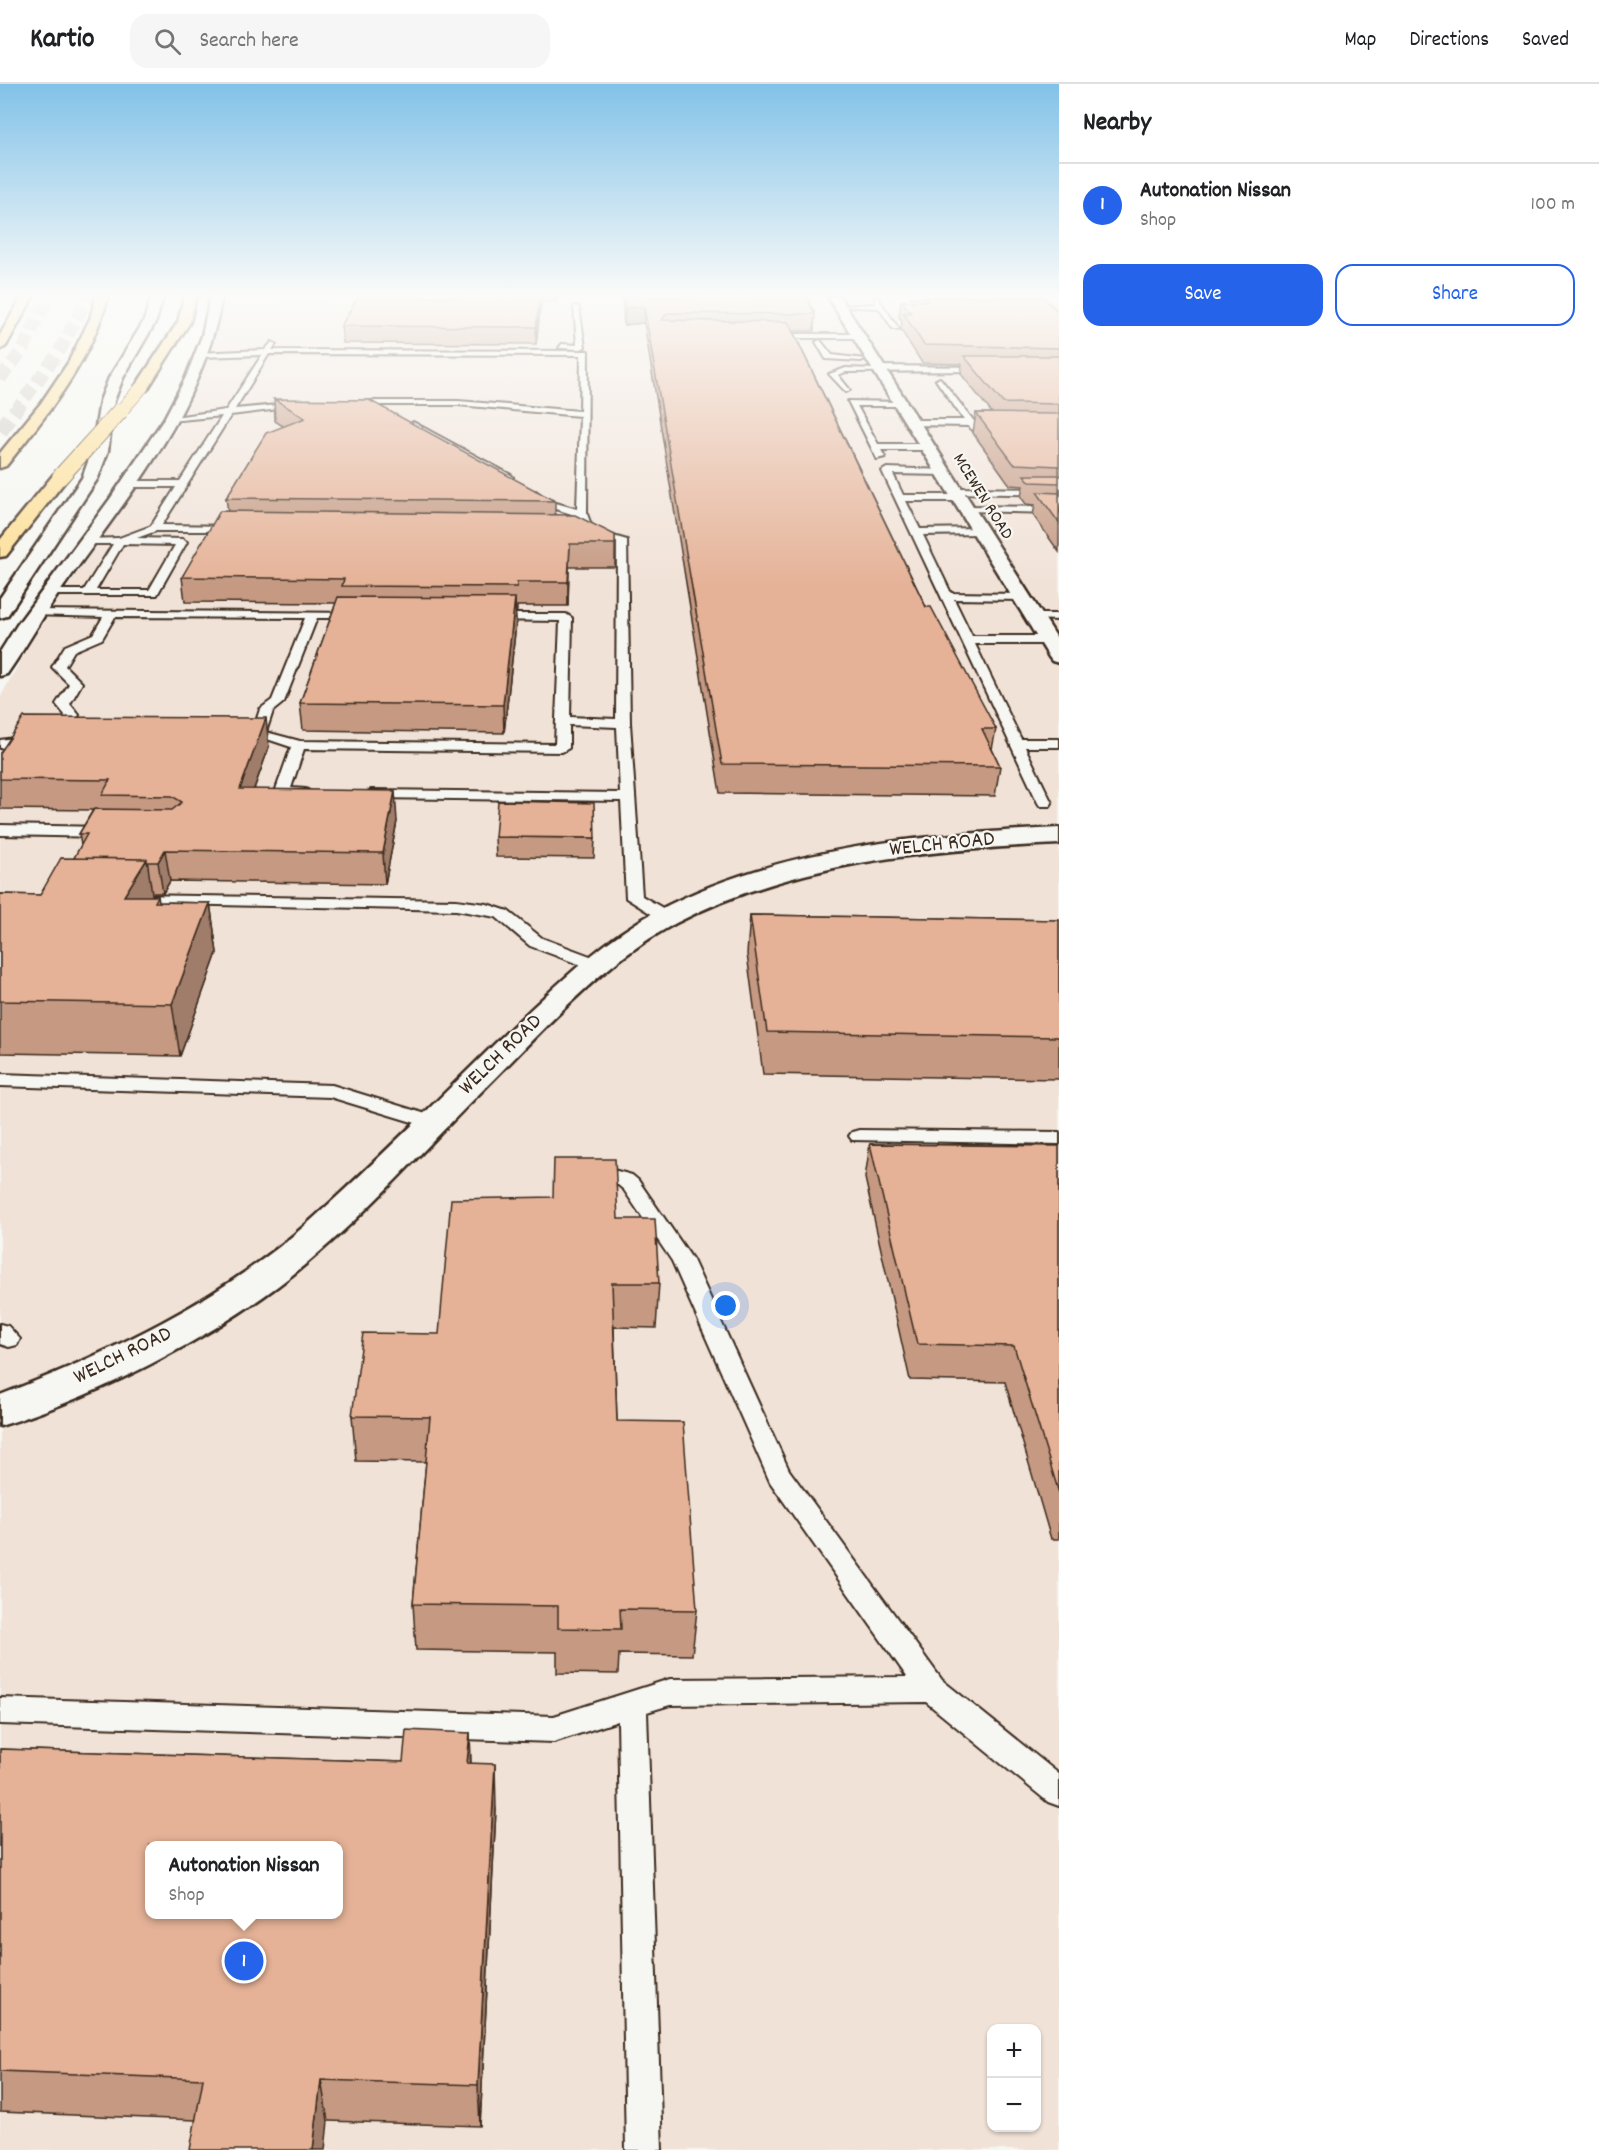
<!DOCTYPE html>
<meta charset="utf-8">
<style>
body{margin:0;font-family:Dekko,sans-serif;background:#f6f6f6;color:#202124}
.controls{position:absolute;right:18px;bottom:18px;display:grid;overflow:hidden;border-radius:12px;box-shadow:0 2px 4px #0004}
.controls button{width:54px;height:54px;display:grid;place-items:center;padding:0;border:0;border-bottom:2px solid #e0e0e0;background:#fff;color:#202124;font:30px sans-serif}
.you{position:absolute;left:726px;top:1222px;width:21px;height:21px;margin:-15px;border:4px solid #fff;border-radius:50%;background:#1a73e8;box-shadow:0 0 0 9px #1a73e833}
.badge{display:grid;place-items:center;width:39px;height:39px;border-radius:50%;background:#2563eb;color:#fff;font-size:20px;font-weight:700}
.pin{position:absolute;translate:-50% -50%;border:3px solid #fff;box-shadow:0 2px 6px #0006}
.popup{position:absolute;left:145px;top:1757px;width:198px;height:78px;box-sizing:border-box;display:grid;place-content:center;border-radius:12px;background:#fff;filter:drop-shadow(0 2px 4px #0005);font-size:20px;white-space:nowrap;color:#757577}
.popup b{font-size:22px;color:#202124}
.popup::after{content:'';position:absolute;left:50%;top:100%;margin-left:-12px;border:12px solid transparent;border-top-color:#fff}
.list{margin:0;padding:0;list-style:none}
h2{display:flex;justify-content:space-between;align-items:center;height:78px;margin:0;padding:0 24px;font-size:26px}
h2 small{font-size:20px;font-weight:400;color:#757577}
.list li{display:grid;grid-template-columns:39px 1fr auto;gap:18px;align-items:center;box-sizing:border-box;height:84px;padding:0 24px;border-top:2px solid #e0e0e0}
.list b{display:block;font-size:22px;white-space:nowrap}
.list p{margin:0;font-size:20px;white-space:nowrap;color:#757577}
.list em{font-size:20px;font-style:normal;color:#757577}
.actions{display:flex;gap:12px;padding:18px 24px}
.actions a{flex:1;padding:14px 0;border:2px solid #2563eb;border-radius:18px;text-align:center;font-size:21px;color:#2563eb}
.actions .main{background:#2563eb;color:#fff}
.icon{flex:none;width:33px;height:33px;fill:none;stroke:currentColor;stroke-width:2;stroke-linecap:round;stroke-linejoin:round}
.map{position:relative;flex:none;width:1059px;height:2066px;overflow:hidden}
header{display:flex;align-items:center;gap:36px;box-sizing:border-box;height:84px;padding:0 30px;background:#fff;border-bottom:2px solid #e0e0e0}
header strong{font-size:28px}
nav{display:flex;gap:33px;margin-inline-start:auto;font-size:21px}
.search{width:420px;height:54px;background:#f6f6f6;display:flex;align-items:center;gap:15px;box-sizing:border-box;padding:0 21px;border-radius:18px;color:#757577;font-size:22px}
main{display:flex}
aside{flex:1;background:#fff}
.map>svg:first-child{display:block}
.built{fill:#f1e2d7;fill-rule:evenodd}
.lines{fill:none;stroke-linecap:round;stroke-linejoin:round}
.highway-tunnel-far1{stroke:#d1cdc8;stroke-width:13;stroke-dasharray:13 6;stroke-linecap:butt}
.highway-tunnel{stroke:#d1cdc8;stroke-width:16;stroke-dasharray:16 8;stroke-linecap:butt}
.lane-casing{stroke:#3b2a1e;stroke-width:4}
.street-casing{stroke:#3b2a1e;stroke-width:5}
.secondary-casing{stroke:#3b2a1e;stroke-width:5}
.highway-casing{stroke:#3b2a1e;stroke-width:5}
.lane{fill:#f6f6f2;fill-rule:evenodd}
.street{fill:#f6f6f2;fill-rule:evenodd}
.secondary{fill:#f6f6f2;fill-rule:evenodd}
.highway{fill:#fdde96;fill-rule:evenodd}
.highway-bridge-far1-casing{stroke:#3b2a1e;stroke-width:14;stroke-linecap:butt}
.highway-bridge-casing{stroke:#3b2a1e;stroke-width:18;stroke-linecap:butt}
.highway-bridge-far1{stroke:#fdde96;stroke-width:13}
.highway-bridge{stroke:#fdde96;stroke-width:16}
.wall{fill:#c59982;stroke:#3b2a1e;stroke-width:1.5}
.shaded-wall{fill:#a07d6a;stroke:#3b2a1e;stroke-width:1.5}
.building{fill:#e5b297;stroke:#3b2a1e;stroke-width:1.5;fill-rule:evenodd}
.labels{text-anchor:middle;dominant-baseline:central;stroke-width:4.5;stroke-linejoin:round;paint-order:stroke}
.far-street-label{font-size:18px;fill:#3b2a1e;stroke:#f6f6f2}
.street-label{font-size:22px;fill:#3b2a1e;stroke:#f6f6f2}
</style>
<header>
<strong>Kartio</strong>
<div class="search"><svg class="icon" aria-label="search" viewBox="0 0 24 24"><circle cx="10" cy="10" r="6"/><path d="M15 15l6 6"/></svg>Search here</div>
<nav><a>Map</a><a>Directions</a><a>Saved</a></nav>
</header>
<main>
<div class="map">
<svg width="1059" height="2066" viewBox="0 0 1059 2066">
<rect width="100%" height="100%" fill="#f6f6f2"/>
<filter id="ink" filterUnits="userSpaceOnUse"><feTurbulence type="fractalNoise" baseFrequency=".0167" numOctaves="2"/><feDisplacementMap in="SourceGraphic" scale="12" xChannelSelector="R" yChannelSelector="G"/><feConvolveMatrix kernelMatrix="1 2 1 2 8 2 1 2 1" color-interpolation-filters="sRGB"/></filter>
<g filter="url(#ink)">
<path class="built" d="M226,213H1059V2066H0V614L39,543L177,346L200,296ZM150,1762H338V1830H150ZM992,1944H1036V2044H992Z"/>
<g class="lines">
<path class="highway-tunnel-far1" d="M0,295L23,265L48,213
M14,329L60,266L85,219V213"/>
<path class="highway-tunnel" d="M0,347L15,327"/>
<defs>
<path id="lane" d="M874,214H878L899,245H893L879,224L837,222L876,220Z
M574,222L579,223L585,263L581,265L559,264L562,260L577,261Z
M768,250H859L863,252L859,254H765Z
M820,256L832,271L865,275L861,277L826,275L816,258Z
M272,258L276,260L272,266L588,267L587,430L593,446L627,456L630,639L642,812L673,830L675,833L673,836H661L626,814L621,717L371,714L364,710L371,706L620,709L617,643L569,641V664L562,668L304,665L291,704L306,705L313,709L306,713L277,711L275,708L291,663L270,656L242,655L235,651L242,647H253L260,625L272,616L305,534L115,533L102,555L74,567L65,582L82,599L70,620L79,631L66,653H56L54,650L65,631L56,620L69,600L52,583L65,562L93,550L103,533L31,531V527L35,526L360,529L362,531L356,534H317L284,618L273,627L266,648L300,657L555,660L560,537L491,536L485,533L491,530H566L572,534L570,633L616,635L617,458L585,450L578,432L543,421L528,409L536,407L549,417L577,425L580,332L458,321H346L342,319L346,317H458L580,327L581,271L269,270L235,325L299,319L303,322L231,331L162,441L236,442L240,443V447H156L137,454L182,455L187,458L157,511H46L44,509L50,506H84L113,460H87L83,459V455L119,454L151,442L176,403H129L124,400L129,397H180L222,332L170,337L166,334L226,326L262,271L201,273L198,269L265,266ZM123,460L175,461L149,506H96Z
M876,282L987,283L991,285L987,287L846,288L838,291L850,306L846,308L829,290L846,284L875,285Z
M940,294L977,341H999L1002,346L974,347L968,342L910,341L913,336H964L936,296Z
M848,317L904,318L901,322H857L878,360H928L932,363L928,366H881L885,373L877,375Z
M413,338L511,391L513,393L505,395L410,343Z
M887,384L946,386V390L943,391L893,390L903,411H960L965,414L960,417H906L920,445L980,444L985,447L980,450L923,451L951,509L1022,510L1028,513L1022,516L954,515L972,552H1048L1054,556L1048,560H975L1021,655H1059V663H1025L1052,719L1050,722H1040L1038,719L882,387Z
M955,404L1059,405V411L952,409L950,407Z
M967,422L1059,423V429L963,427L962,425Z
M1034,530H1059V536L1030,535V531Z
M33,651L40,655L38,658L0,664V656Z
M0,741L105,743L113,748L105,753L0,751Z
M133,811L456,816L487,820L508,827L542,854L601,876L604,880L595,885L589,884L530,862L496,833L456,826L127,819L125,816L127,813Z
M0,990L332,1001L439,1034L442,1038L432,1044L330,1013L0,1002Z
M859,1046L1059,1048V1060L852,1056L849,1052L852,1048Z
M591,1080L632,1091L638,1096L693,1176L789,1386L942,1596L1059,1690V1722L1048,1718L926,1618L670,1621L647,1628L662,2066H626L618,1637L554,1658L0,1640V1614L554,1632L670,1595L907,1593L770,1398L672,1177L624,1106L618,1101L584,1091L581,1086L584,1081Z
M0,1240L8,1242L20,1255L17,1261L9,1263L0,1260Z"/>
<path id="street" d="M828,213H840L1059,557V579L1052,577L1049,573Z"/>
<path id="secondary" d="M151,213H163L156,237L123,294L114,317L108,367L98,394L7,532L0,534V514L82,394L92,367L100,317L109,294L144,237Z
M210,213H222C201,328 130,409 64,502C43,531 27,562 7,590L0,592V568L17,541L110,415L164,335L186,293L202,252Z
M1059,744V760C927,766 795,777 676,839C599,880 539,951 478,1011C422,1067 369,1127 308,1178C227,1247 102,1311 0,1342V1311C110,1269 219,1217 308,1139C378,1077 443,1010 510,945C555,903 600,858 655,828C778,762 922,751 1059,744Z"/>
<path id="highway" d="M22,213H33L6,262L0,266V251Z
M96,213H108C90,279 47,331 6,382L0,384V369L41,319L68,279L90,235Z
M184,213H196L190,238L147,306H137L135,303L178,238Z
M60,388L66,390L68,393L66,396L6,472L0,473V456L54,390Z"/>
</defs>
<use href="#lane" class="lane-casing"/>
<use href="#street" class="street-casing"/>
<use href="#secondary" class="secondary-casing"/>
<use href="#highway" class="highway-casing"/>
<use href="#lane" class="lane"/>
<use href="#street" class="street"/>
<use href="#secondary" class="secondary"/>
<use href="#highway" class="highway"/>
<defs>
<path id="highway-bridge-far1" d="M119,329L142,303"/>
<path id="highway-bridge" d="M60,393L120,327"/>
</defs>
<use href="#highway-bridge-far1" class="highway-bridge-far1-casing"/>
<use href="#highway-bridge" class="highway-bridge-casing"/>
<use href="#highway-bridge-far1" class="highway-bridge-far1"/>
<use href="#highway-bridge" class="highway-bridge"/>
</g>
<path class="wall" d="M358,213H558L556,218H541L536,260L343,259L341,242Z
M622,213H806L815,230L814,247H793L926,523L996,645L992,665L1000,682L995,712L720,709L644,239L624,241Z
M910,213H1045L1044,214L1059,228V468L1033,431L1035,421L1026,420L1021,413L1023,402L1010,401L973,349L976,329H992L961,290L962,280L922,279L901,246L902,237L899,233L901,217H913Z
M274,315L555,417V430L615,451V483H569L568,522H517V527H515L516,539L504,649L303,646L300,619L336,519L185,518L182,493L228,428L226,414L283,342L275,337Z
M269,663L254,705L397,737L385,800L170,797L163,809H152L153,812H158L159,818L210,819L217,869L180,972L0,969V810L40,811L74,774L81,761L79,750L93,726L0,725V669Z
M495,753L595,754L594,774L496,773Z
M750,831L1059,836V995L763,990L747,870Z
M870,1060L1059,1062V1455H1051L1005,1298L910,1296L865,1094Z
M618,1135L659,1199L656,1244L614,1243L617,1337L697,1526L692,1571L619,1570L618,1590L557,1589V1568L416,1566L413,1520L426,1378L356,1377L352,1332L439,1250Z
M470,1649L471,1679L496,1725L480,2042L328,2037L196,2036L0,2028V1665L403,1678Z"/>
<path class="shaded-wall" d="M540,213H542L541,218L536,260V243Z
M644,222V239L624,241L625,224Z
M570,460L569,483L568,522V498Z
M515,514L516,539L504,649L503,621Z
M266,634L269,663L243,735L240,705Z
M395,707L397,737L385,800L383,769Z
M165,766L170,797L163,809L158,778Z
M147,775L154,824L124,812Z
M210,819L217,869L180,972L172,920Z
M470,1649L471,1694L467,1679Z
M495,1680L496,1725L480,2042L478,2001Z
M321,1996L328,2037L325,2066H313Z"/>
<path class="building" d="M358,213H540L536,243L341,242Z
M624,213H806L815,230L667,229L662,236L788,238L926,523H931L996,645H982L1000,682L722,680L644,222L625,224Z
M924,213H1042L1059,228V264L924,261L903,229H911L901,217H927Z
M964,272H1059V320L1003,319Z
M274,315L369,316L555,417L226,414L266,349L305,334Z
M976,329L1059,330V382L1014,380Z
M1024,391H1059V399L1030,398Z
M1037,408L1059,409V439Z
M220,427L575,431L615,451V460H570L568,498H517V503L342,502L344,495L182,493Z
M338,513L515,514L503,621L300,619Z
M24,633L266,634L240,705L395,707L383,769L165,766L158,778H147V775L74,774L87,750H79L94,725L172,726L182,718L172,712L102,711L110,696L0,695V669Z
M498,717L594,719L595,754L495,753Z
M61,774L147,775L124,812H158L155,818L210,819L172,920L0,917V810L40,811Z
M750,831L1059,836V953L767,948Z
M870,1060L1059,1062V1409L1014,1262L917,1260Z
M554,1075H615L618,1135H655L659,1199H612L617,1337L683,1338L697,1526L620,1525L621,1545L558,1544V1522L413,1520L430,1333L352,1332L363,1249L439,1250L451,1115L553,1113Z
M406,1646L470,1649L467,1679L495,1680L478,2001L321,1996L313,2066H190L203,1995L0,1987V1665L403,1678ZM150,1761H339V1830H150Z"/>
</g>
<linearGradient id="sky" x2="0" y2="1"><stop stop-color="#82c2e8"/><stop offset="0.42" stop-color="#fbfbf9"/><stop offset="1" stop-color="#fbfbf9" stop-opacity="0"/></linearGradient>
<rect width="1059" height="502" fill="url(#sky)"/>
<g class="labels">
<g class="far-street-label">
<text transform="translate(982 413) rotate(58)">MCEWEN ROAD</text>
</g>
<g class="street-label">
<text transform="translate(942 761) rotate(-6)">WELCH ROAD</text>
<text transform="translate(501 971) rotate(-44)">WELCH ROAD</text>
<text transform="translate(123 1272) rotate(-26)">WELCH ROAD</text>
</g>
</g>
</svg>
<div class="controls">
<button>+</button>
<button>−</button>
</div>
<div class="you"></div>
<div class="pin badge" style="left:244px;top:1877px">1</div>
<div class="popup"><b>Autonation Nissan</b>Shop</div>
</div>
<aside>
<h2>Nearby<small></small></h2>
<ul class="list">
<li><span class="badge">1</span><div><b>Autonation Nissan</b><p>Shop</p></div><em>100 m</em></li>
</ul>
<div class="actions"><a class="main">Save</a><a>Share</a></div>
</aside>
</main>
